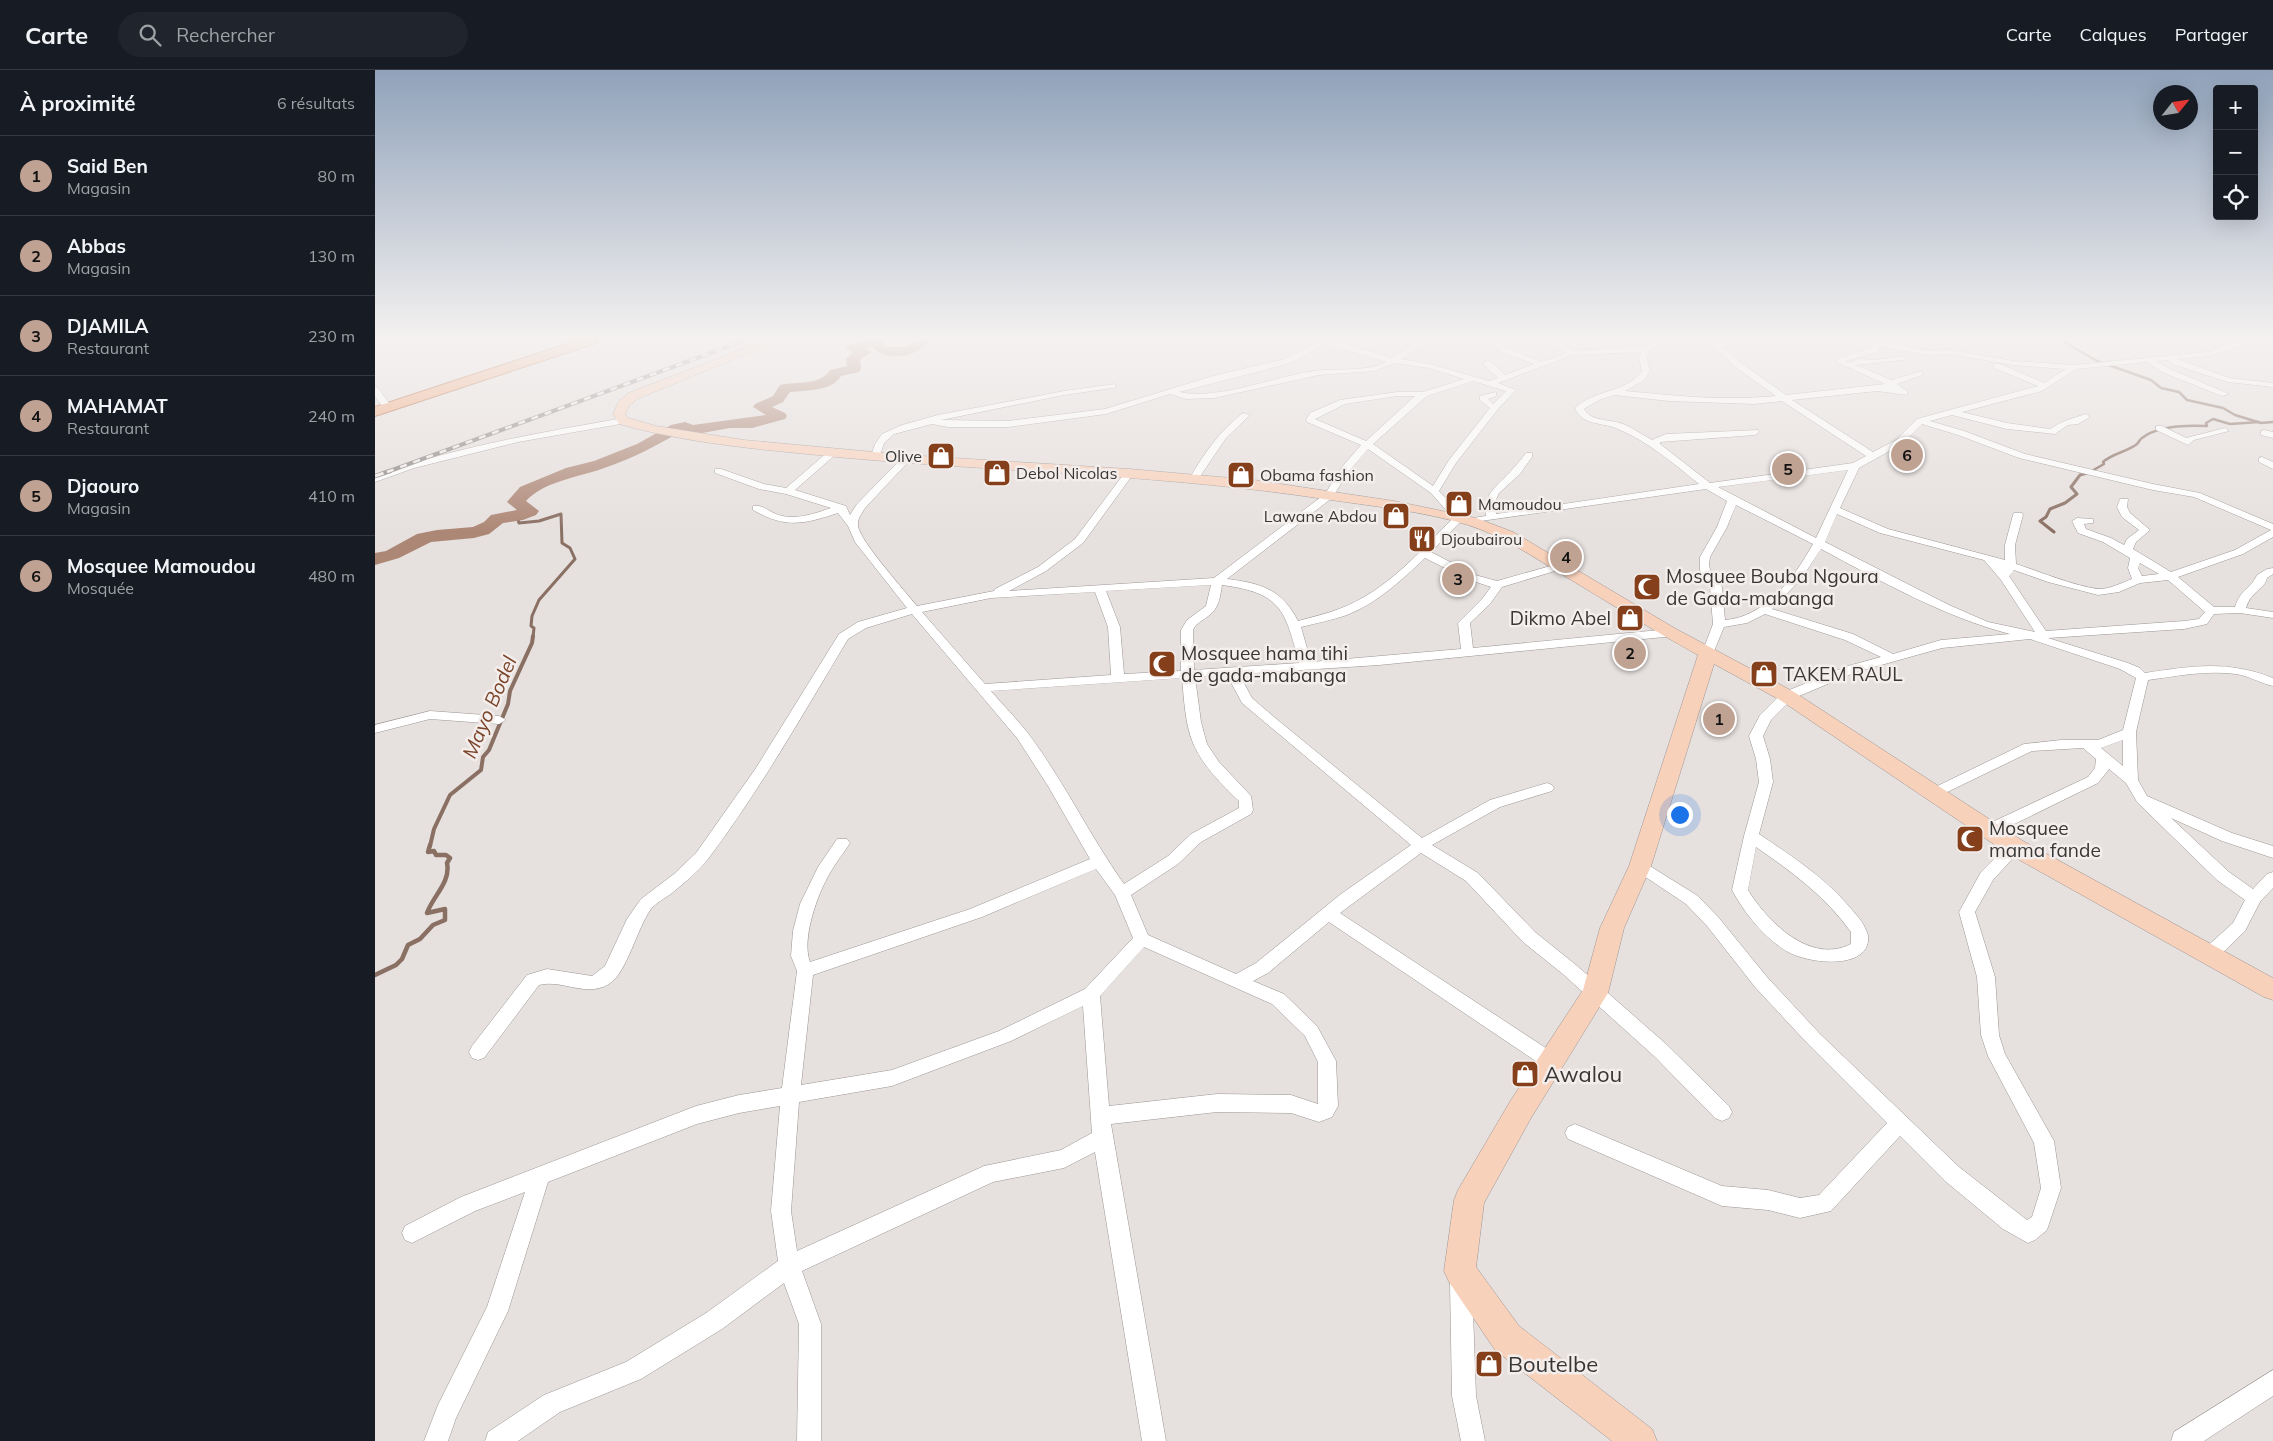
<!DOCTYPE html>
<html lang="fr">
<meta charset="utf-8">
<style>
body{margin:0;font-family:Mulish,sans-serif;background:#20242c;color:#f1f3f6}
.controls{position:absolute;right:15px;top:15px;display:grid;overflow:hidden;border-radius:5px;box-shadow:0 5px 20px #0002}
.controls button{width:45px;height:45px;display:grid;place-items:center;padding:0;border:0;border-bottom:1px solid #363941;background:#171b24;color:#f1f3f6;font:25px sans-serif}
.compass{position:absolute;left:1778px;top:15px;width:45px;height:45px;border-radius:50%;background:#171b24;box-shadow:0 5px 20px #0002;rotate:60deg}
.you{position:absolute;left:1304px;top:744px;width:18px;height:18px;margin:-12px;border:4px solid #fff;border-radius:50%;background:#1a73e8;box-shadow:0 0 0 8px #1a73e833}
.badge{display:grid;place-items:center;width:32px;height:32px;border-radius:50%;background:#c0a293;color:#111;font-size:16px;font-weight:700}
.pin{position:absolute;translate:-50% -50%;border:2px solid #fff;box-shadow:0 1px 5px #0006}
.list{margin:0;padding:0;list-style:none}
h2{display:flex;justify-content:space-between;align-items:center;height:65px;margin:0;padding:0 20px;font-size:21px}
h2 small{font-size:16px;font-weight:400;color:#9ea1a6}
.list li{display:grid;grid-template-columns:32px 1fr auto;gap:15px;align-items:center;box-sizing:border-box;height:80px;padding:0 20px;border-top:1px solid #363941}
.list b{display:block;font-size:19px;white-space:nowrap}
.list p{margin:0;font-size:16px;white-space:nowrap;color:#9ea1a6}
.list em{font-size:16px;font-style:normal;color:#9ea1a6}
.icon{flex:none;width:28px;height:28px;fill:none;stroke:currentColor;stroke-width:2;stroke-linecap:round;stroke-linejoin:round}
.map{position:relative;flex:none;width:1898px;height:1371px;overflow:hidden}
header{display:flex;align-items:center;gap:30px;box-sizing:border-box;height:70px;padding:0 25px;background:#171b24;border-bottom:1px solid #363941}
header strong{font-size:24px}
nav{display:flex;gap:28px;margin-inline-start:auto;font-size:18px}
.search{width:350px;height:45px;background:#20242c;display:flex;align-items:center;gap:12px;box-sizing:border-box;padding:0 18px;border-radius:28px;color:#9ea1a6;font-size:19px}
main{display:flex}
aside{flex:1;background:#171b24}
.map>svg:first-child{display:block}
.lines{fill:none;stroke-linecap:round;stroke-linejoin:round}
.stream-far3{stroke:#8a6f63;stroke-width:2.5}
.stream-far2{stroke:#8a6f63;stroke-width:3}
.stream-far1{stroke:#8a6f63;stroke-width:4}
.stream{stroke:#8a6f63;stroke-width:4.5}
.river{fill:#ad8776;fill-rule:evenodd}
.street-casing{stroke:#9c9694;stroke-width:1}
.secondary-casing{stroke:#9c9694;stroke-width:1}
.primary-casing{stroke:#aa5625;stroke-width:2}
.street{fill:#fff;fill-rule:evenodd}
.secondary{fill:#f8d1bb;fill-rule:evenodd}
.primary{fill:#f1a477;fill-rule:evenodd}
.rail-far1-casing{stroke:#8a8684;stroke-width:4}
.rail-casing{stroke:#8a8684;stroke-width:4.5}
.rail-far1{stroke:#f3edeb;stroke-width:2.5;stroke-dasharray:7;stroke-linecap:butt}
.rail{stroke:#f3edeb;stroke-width:3;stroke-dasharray:9;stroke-linecap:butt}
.labels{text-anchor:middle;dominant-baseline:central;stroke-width:5;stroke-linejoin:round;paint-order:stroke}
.far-poi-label{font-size:16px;fill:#393736;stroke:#f3edeb;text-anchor:start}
.poi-label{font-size:19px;fill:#393736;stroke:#f3edeb;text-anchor:start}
.water-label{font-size:20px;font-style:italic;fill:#7a452b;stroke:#f3edeb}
.near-poi-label{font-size:22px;fill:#393736;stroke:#f3edeb;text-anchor:start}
</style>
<header>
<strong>Carte</strong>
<div class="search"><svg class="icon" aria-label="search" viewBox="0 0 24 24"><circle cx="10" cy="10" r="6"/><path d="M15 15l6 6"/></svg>Rechercher</div>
<nav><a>Carte</a><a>Calques</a><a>Partager</a></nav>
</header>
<main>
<aside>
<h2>À proximité<small>6 résultats</small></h2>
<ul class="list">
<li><span class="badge">1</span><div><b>Said Ben</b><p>Magasin</p></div><em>80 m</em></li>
<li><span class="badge">2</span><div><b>Abbas</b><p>Magasin</p></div><em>130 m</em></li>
<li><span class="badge">3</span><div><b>DJAMILA</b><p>Restaurant</p></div><em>230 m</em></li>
<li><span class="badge">4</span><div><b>MAHAMAT</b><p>Restaurant</p></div><em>240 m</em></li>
<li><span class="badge">5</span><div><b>Djaouro</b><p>Magasin</p></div><em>410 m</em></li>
<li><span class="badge">6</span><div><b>Mosquee Mamoudou</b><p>Mosquée</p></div><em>480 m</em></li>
</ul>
</aside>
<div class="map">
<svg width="1898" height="1371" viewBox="0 0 1898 1371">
<rect width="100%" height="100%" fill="#e6e0de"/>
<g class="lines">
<path class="stream-far3" d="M1686,270L1722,291L1776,310L1786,318L1804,322L1812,330L1848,338L1860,345L1886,353L1898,352
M1715,402L1729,394L1728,392C1738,383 1752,382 1762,374C1764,372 1765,369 1767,368C1783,355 1812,355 1832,356L1831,353L1838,349L1855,354L1884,352"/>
<path class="stream-far2" d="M142,446L144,453L164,451L186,444L187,473L195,478L200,489L164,530L157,546L156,556L159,558L158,567
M1679,462L1665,451L1671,447L1675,439L1690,433L1702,424L1696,417L1705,405L1719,401"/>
<path class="stream-far1" d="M55,776L59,759L75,725L106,700L108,687L114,680L133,634L135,621L157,573L158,566"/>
<path class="stream" d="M0,905L21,895L27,889L33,875L45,869L58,855L70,850V839L52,843C58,826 76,812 72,793L75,788L71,785H61L59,781L53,782L55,775"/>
<path class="river" d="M492,270H505L512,277H531L542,270H555C544,287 512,293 497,277L491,278L496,282L485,290L486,299L484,302L466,306C457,322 430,320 415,322L408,332L397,337L410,343L412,346L410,349L377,358H355L316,365L305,362C281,376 258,388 232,397C207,407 170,410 151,431L164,441L161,445L148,450L128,453L114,464L99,468L56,472L24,488L0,495V483L11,481L42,464L62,460L98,457L109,452L116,445L142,440L132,432L145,417L191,398L219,391L262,374L296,355L310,352L318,355L391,345L378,337L380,334L398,326L405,315C422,311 445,316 455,300L472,296L471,288L478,283L471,278L473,275Z"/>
<defs>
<path id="street" d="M947,270H957L1017,288L1046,270H1055L1026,289L1055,294L1114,311L1123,308L1109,295V291H1115L1130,305L1159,294L1124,281L1116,270H1124L1130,277L1166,292L1191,283L1171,270H1181L1198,281L1268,277L1279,270H1288L1274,280L1272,288L1275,301L1268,311L1250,321C1300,326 1351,331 1401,326L1359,296L1333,270H1341L1344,273L1383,270L1348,277L1365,292L1411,325L1510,314L1462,292L1463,288L1497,278L1495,274L1480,270H1500L1552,281L1576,280L1638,291L1699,295L1833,282L1868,270L1898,272V276L1879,271L1834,286L1802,289L1854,308L1898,313V317L1853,312L1797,294L1793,290L1781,291L1795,299L1854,324L1847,326L1789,303L1772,292L1701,299L1667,321L1587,342L1632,353L1675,359C1687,351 1698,348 1711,344L1715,347L1703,354L1693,355L1680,364L1632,359L1577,345L1555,351L1589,361L1650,384L1778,414L1825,423L1898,454V467L1868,484L1803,507L1839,537H1860C1866,518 1876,519 1882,505L1892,499L1898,498V504L1892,508C1890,519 1876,521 1871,538L1898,542V548L1865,543L1839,544L1832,554L1809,559L1673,568L1753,593L1765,598L1770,603C1817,596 1852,590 1898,608V616C1885,613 1874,606 1861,604C1831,600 1802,606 1773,610L1761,662L1763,710L1772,726L1857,763L1898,776V788L1847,771L1796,748L1854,802L1878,819L1892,804L1898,802V818L1885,832L1870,861L1840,890L1834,892L1828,890L1826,885L1828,880L1858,853L1870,830L1842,810L1762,732L1751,713L1734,699L1723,713L1619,764H1609L1607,760L1609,756L1713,707L1720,698L1721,689L1708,678L1657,681L1562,727H1552L1550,724L1552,721L1649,674L1686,670H1723L1748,660L1761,608L1745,599L1655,569L1567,578L1481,602L1417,629L1396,650L1388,666L1395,689L1398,712L1384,764C1418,787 1452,809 1478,841C1483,847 1488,852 1491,860C1494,866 1494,871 1491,878C1479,899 1431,892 1413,882C1389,868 1370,844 1357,820L1369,766L1384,712L1381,689L1374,666L1385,645L1407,623L1473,596L1506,587L1470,570L1390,544L1372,553L1349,557L1337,586H1329L1327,583L1338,554L1335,517L1325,500V487L1342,457L1352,431L1331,419L1092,453V449L1111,446C1108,424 1122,416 1135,402C1141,396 1146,389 1151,383H1157V387L1145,404L1124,423L1120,432L1121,444L1324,414C1299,394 1274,372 1243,359C1228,352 1207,356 1200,338C1219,319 1250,324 1267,301L1264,288L1266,282L1198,285L1123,313L1141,320L1123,339L1081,393L1064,421L1089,448L1056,482L1100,505L1122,511L1186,493L1191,496L1190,498L1127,517L1115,534L1095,553L1098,578L1295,559L1299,560L1301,563L1299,566L1004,595L864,604L877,628L899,647L1047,768L1115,730L1172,713L1177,715L1179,718L1177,721L1125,737L1057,775L1103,803L1160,862L1201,895L1291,974L1354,1036L1357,1042L1354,1048L1347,1051L1340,1048L1279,986L1189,905L1148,872L1091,811L1046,783L965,843L1183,986L1186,992L1183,998L1177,1000L1171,998L954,852L893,903L878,911L909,924L942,956L961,991L963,1036L957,1047L944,1052L916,1043L842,1042L736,1054L791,1371H767L720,1082L689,1098L618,1112L427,1201L446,1254V1371H422L424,1254L409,1213L347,1259L266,1309L185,1342L143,1371H110L113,1362L169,1325L251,1292L331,1243L403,1191L396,1141L405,1036L364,1043L322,1054L173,1112L133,1241L81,1348L73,1371H49L63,1335L112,1237L150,1122L100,1141L37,1173L30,1170L27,1163L30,1156L86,1127L321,1036L364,1025L407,1018L422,901L416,886L418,861L425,834L443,797L462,769H472L475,773C469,783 461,792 455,803C443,823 426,869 435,892L595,839L715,789L673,716L642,668L537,544L491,558L473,569C428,644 385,720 333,789C323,802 309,813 297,823C290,828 281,833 276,839C262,858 252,903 234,914C211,928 187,909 164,915L109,988L103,990L97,988L94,982L97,976L152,905L172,899L217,906L230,896L252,849L266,829L299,804L321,783L381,698L464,564L483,552L532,538L480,472L473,456L463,443C429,454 411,459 378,440V436C387,434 393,441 401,444C418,451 439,444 456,438L411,424L384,419L340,403V399H346L389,414L411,418L455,380H461V384L420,420L471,436L475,445L482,434L528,387H534V391L490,438C487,443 482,449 483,456C485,471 530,521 542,536L619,521L620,519L663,497L700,469L751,401L754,400L759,403L708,473L671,501L634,521L839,508L950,424L967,397L986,375L932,352L931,350L935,343L965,330L1022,322H1048L1089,309L1054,298L1020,293L999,301L944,305L839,328L811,329L795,324L731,344L633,357H573L557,354L519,364L509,373L504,388L496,386L500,374L507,364L527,355L563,345L689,321L740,314V318H737L689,325L566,350L633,351L730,339L838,306L910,289ZM950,274L1011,292C996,301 964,299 947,300C904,304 846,331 804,322L916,293ZM1504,276L1552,285L1576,284L1638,295L1691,299L1669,313L1625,294H1619V298L1663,316L1542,349L1521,370L1498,382L1417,330L1502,321L1532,325V321L1522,314L1547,305V301L1516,310L1481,295L1527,290H1530V286L1499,290L1483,289L1475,293L1471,291L1502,282L1505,278ZM1098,311L1131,321L1118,334L1113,329L1121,326V322L1105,326V330L1115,338L1074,390L1058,416L998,374L1052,326ZM1239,325L1294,331L1379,334L1407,331L1491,386L1478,393L1335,413L1285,374V372L1380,365L1384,362L1383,360L1291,364L1277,370C1268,365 1258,358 1248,354C1236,349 1216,352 1209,339L1224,330ZM1022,326H1040L991,371L940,349L970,334ZM1547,354L1583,365L1644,388L1778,420L1819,427L1896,460L1860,480L1796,502L1758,479L1761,472L1775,460L1755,443L1752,437L1753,429H1745L1742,437L1747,447L1764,460L1752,469L1749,475L1736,468L1711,459L1709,454L1718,453V449L1702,448L1697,451L1703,463L1728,472L1755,488L1753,498L1757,509C1746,513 1735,519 1724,519C1702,517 1663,501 1641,494L1640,475L1648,445L1647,443H1639L1638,445L1630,475V490L1513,459L1465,438L1484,398L1527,374ZM993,379L1056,423L1078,448C1045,482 1010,522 964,539C951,544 937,547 923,551C907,519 885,513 852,509L957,428L974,401ZM1473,400L1441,468L1343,417ZM1361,435L1438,474C1419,508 1390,547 1350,550L1347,517L1335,500L1334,494L1335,487L1352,457ZM1462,444L1505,463L1609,490L1626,510L1660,562L1613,552L1574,535L1450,472ZM1446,479C1506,511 1569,547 1635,564L1566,570L1518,584L1478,564L1397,539L1426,509ZM1050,488L1092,509L1116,517L1107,529L1083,553L1086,579L936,592L926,557C942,553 957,550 972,545C1002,533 1027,510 1050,488ZM1765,493L1784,504L1767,506L1763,498ZM1639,500L1673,512L1723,525L1744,522L1765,513L1793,510L1830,542L1824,549L1809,551L1671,561L1634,506ZM836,515L831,536L812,550L806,560V601L749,604L745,557L731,521ZM847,515C906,523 910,539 924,593L819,600L818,560C821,553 827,551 832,547C844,539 845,528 847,515ZM720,522L733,557L736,605L610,614L547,542L616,528ZM852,605L867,633L1036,775L966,824L881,893L861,904L773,865L756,825L803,794L826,772L876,744L878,740L876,726L844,692L832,674L826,652L820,607ZM807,608C809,629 810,654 818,673C827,695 847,715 864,731V738L816,764L793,786L749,814C714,765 688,709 652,662C641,648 628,635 616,621ZM1748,670V696L1726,678ZM1381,777C1417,802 1450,826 1476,862V874C1435,895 1392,851 1373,820ZM721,799L740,825L758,868L710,919L624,961L517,1000L426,1015L438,905L607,847ZM769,877L897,934L930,966L943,992V1034L916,1025L842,1024L734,1036L725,926ZM708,936L717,1063L686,1080L609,1096L422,1181L416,1141L424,1032L517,1016L636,971Z
M0,318H3L16,336V340H10L0,326Z
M868,343L875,345L851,368L822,411H816L814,409C829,384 844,361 868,343Z
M248,348L251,349V353L143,372L39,398L0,412V406C80,377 164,363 248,348Z
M1781,356H1787L1811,368L1850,358L1854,361L1819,370L1813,375L1781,360Z
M1889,360L1898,362V368L1886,365V361Z
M1887,387L1898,392V399L1884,392V388Z
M55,641L124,646L131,650L124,654L55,649L0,663V655Z
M1640,772L1645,773L1648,777L1618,810L1600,842L1620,907L1624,965L1630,984L1679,1071L1686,1118L1672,1160L1660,1170L1653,1173L1628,1159L1570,1111L1525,1066L1456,1141L1425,1148L1393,1140L1347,1136L1193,1069L1190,1063L1193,1057L1200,1054L1347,1116L1393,1120L1425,1128L1444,1125L1512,1053L1433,974L1380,917L1332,856L1311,834L1260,800L1257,796L1260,792L1265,790L1323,826L1344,848L1392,907L1445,964L1584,1097L1652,1150L1657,1147L1666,1118L1659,1073L1613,986L1606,965L1602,907L1584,842L1606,802L1635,773Z
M1086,1202L1094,1205L1097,1213L1101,1326L1110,1371H1086L1077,1326L1075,1213L1078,1205Z
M1898,1300V1326L1829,1371H1796L1799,1362Z"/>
<path id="secondary" d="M391,270H406L262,329L254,336L250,344L253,348L281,356L369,370L531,385L754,399L879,410L1019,431L1101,448L1138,462L1301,559L1419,622L1648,771L1898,908V930L1889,927L1632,783L1405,630L1339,594L1276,796L1249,858L1233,923L1156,1048L1109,1133L1101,1197L1144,1256L1277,1359L1282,1371H1237L1120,1280L1074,1212L1069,1201L1079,1130L1083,1120L1136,1030L1208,920L1225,858L1254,796L1323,585C1277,560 1233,532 1188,505C1157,486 1128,466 1093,455C1048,441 996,436 949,429C791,405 631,402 472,388C395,380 318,375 244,354L238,344L244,331L254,323Z"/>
<path id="primary" d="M204,270H223L221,273L0,346V337Z"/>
</defs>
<use href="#street" class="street-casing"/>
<use href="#secondary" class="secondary-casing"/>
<use href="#primary" class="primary-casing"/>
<use href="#street" class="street"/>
<use href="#secondary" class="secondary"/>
<use href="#primary" class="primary"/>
<defs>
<path id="rail-far1" d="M12,402L371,270"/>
<path id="rail" d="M0,406L15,401"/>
</defs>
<use href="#rail-far1" class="rail-far1-casing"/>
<use href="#rail" class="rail-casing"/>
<use href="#rail-far1" class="rail-far1"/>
<use href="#rail" class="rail"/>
</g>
<linearGradient id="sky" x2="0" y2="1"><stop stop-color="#90a2ba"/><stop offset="0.58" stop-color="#f4f1f0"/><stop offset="1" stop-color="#f4f1f0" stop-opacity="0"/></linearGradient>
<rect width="1898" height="462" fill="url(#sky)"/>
<defs>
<symbol id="shop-square" viewBox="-11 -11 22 22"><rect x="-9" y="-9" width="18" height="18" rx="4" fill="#853f1a" stroke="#f3edeb"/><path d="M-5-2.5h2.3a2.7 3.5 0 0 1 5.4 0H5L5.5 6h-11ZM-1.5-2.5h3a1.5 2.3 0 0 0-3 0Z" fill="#fff"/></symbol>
<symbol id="restaurant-square" viewBox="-11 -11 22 22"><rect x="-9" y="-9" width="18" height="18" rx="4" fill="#853f1a" stroke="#f3edeb"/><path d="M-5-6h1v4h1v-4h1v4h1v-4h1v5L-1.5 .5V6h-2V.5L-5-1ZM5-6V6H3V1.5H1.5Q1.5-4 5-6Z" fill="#fff"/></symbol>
<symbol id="mosque-square" viewBox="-11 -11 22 22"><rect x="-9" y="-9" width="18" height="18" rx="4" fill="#853f1a" stroke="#f3edeb"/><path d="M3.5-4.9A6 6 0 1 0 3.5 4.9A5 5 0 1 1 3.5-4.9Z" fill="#fff"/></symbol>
</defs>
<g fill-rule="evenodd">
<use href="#shop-square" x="550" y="370" width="32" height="32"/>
<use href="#shop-square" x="606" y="387" width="32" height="32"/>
<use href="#shop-square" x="850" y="389" width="32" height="32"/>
<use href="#shop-square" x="1068" y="418" width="32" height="32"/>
<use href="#shop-square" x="1005" y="430" width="32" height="32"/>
<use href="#restaurant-square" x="1031" y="453" width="32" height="32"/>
<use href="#mosque-square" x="1256" y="501" width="32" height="32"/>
<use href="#shop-square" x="1239" y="532" width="32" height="32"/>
<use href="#mosque-square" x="771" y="578" width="32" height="32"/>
<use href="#shop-square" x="1373" y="588" width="32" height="32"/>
<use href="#mosque-square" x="1579" y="753" width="32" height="32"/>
<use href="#shop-square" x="1134" y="988" width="32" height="32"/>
<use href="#shop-square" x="1098" y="1278" width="32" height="32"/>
</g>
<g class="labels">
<g class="far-poi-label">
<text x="547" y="386" text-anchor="end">Olive</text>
<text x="641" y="403">Debol Nicolas</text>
<text x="885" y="405">Obama fashion</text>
<text x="1103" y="434">Mamoudou</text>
<text x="1002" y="446" text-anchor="end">Lawane Abdou</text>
<text x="1066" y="469">Djoubairou</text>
</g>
<g class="poi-label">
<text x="1291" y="506">Mosquee Bouba Ngoura<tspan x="1291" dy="22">de Gada-mabanga</tspan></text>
<text x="1236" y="548" text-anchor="end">Dikmo Abel</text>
<text x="806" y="583">Mosquee hama tihi<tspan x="806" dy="22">de gada-mabanga</tspan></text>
<text x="1408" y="604">TAKEM RAUL</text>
<text x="1614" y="758">Mosquee<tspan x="1614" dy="22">mama fande</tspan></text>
</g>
<g class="water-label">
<text transform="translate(114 637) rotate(-67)">Mayo Bodel</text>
</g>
<g class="near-poi-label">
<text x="1169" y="1004">Awalou</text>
<text x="1133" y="1294">Boutelbe</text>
</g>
</g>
</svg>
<div class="controls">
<button>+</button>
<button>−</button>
<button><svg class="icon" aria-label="locate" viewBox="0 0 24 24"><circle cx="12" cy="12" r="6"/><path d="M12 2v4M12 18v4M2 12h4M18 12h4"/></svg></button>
</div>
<svg class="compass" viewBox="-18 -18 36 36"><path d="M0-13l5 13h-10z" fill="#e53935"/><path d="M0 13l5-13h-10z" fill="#9ea1a6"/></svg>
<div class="you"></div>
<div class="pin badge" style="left:1344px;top:649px">1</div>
<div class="pin badge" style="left:1255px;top:583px">2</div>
<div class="pin badge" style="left:1083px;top:509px">3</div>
<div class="pin badge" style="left:1191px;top:487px">4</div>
<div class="pin badge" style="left:1413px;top:399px">5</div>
<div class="pin badge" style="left:1532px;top:385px">6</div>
</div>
</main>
